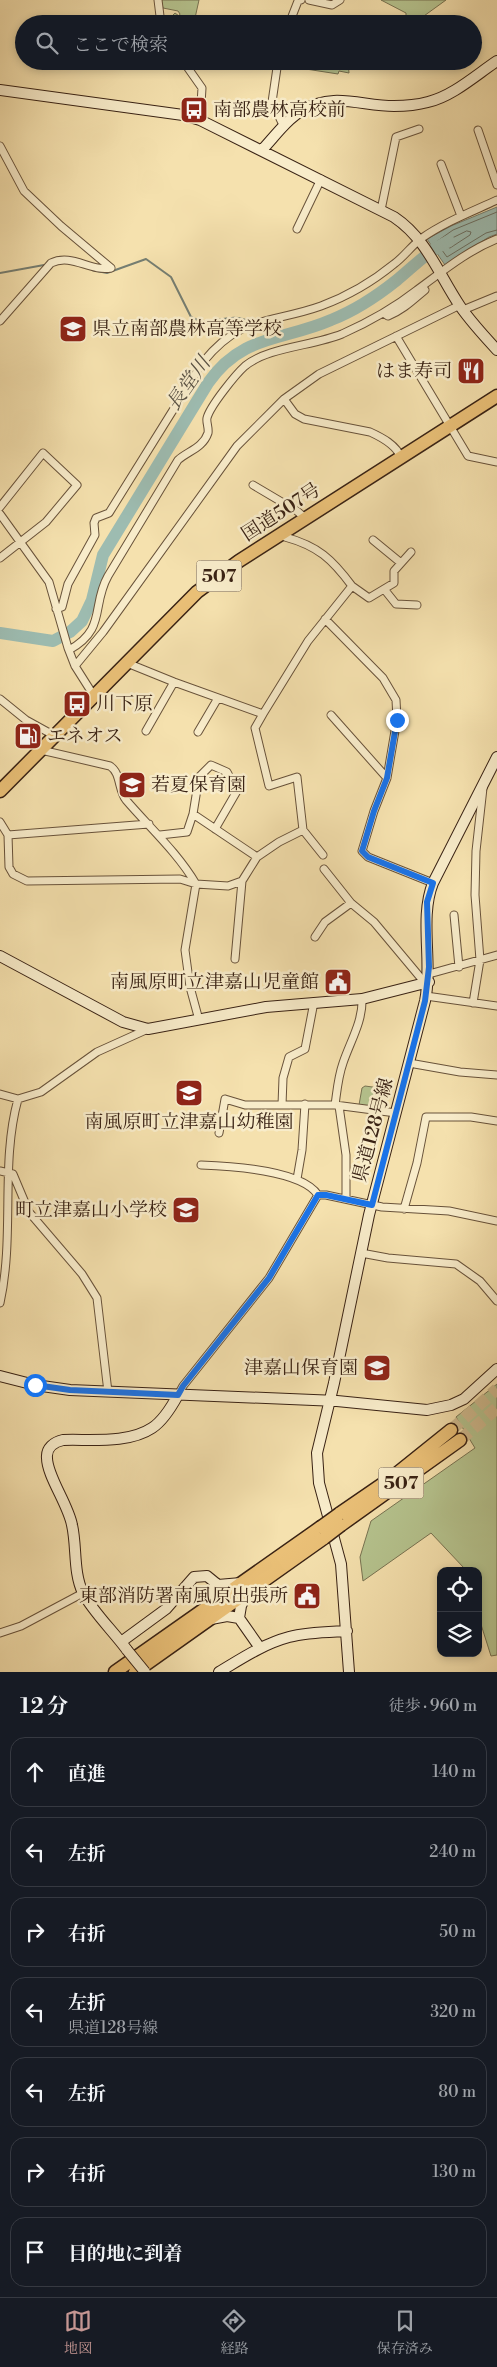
<!DOCTYPE html>
<html lang="ja">
<meta charset="utf-8">
<style>
body{margin:0;font-family:"Libre Bodoni","Noto Serif JP",serif;background:#242831;color:#f1f3f6}
.controls{position:absolute;right:15px;bottom:15px;display:grid;overflow:hidden;border-radius:10px;box-shadow:0 2px 8px #0003}
.controls button{width:45px;height:45px;display:grid;place-items:center;padding:0;border:0;border-bottom:1px solid #363941;background:#171b24;color:#f1f3f6;font:25px sans-serif}
.stop{position:absolute;width:15px;height:15px;margin:-11px;border:4px solid #1a73e8;border-radius:50%;background:#fff}
.stop.end{background:#1a73e8;border-color:#fff;box-shadow:0 1px 5px #0008}
.list{margin:0;padding:0;list-style:none}
h2{display:flex;justify-content:space-between;align-items:center;height:65px;margin:0;padding:0 20px;font-size:21px}
h2 small{font-size:16px;font-weight:400;color:#9ea1a6}
.list li{display:grid;grid-template-columns:32px 1fr auto;gap:15px;align-items:center;box-sizing:border-box;height:70px;margin:0 10px 10px;padding:0 10px;border:1px solid #363941;border-radius:15px}
.list b{display:block;font-size:19px;white-space:nowrap}
.list p{margin:0;font-size:16px;white-space:nowrap;color:#9ea1a6}
.list em{font-size:16px;font-style:normal;color:#9ea1a6}
.icon{flex:none;width:28px;height:28px;fill:none;stroke:currentColor;stroke-width:2;stroke-linecap:round;stroke-linejoin:round}
.map{position:relative;flex:none;width:497px;height:1672px;overflow:hidden}
.search{position:absolute;background:#171b24;box-shadow:0 2px 8px #0003;left:15px;right:15px;top:15px;height:55px;display:flex;align-items:center;gap:12px;box-sizing:border-box;padding:0 18px;border-radius:28px;color:#9ea1a6;font-size:19px}
.sheet{height:625px;background:#171b24}
nav{display:flex;justify-content:space-around;align-items:center;box-sizing:border-box;height:70px;border-top:1px solid #363941;background:#171b24;font-size:14px;color:#9ea1a6}
nav a{display:grid;justify-items:center;gap:2px}
nav .on{color:#c59692}
.map>svg:first-child{display:block}
.green{fill:#b6c48f;stroke:#787352}
.water{fill:#9dbcb1;stroke:#757e72}
.lines{fill:none;stroke-linecap:round;stroke-linejoin:round}
.shore{stroke:#6b6f62;stroke-width:1}
.stream{stroke:#757e72;stroke-width:2}
.river{stroke:#9dbcb1;stroke-width:12}
.highway-tunnel{stroke:#cfbb8f;stroke-width:12;stroke-dasharray:12 6;stroke-linecap:butt}
.street-casing{stroke:#68523a;stroke-width:9}
.secondary-casing{stroke:#392214;stroke-width:12}
.highway-casing{stroke:#392214;stroke-width:15}
.street{stroke:#f8ecca;stroke-width:7}
.secondary{stroke:#f8ecca;stroke-width:10}
.highway{stroke:#eac077;stroke-width:12}
.secondary-bridge-casing{stroke:#392214;stroke-width:12;stroke-linecap:butt}
.highway-bridge-casing{stroke:#392214;stroke-width:15;stroke-linecap:butt}
.secondary-bridge{stroke:#f8ecca;stroke-width:10}
.highway-bridge{stroke:#eac077;stroke-width:12}
.route{stroke:#1a73e8;stroke-width:6}
.labels{text-anchor:middle;dominant-baseline:central;stroke-width:5;stroke-linejoin:round;paint-order:stroke}
.shield{fill:#f8ecca;stroke:#725f4b;stroke-width:1}
.shield-label{font-size:18px;font-weight:bold;fill:#392214}
.poi-label{font-size:19px;fill:#392214;stroke:#f8ecca;text-anchor:start}
.street-label{font-size:19px;fill:#392214;stroke:#f8ecca}
.water-label{font-size:20px;font-style:italic;fill:#575043;stroke:#f8ecca}
</style>
<div class="map">
<svg width="497" height="1672" viewBox="0 0 497 1672">
<rect width="100%" height="100%" fill="#f5e1ae"/>
<filter id="stains"><feTurbulence type="fractalNoise" baseFrequency=".004" numOctaves="4"/><feColorMatrix values="0 0 0 0 .2 0 0 0 0 .09 0 0 0 0 .02 0 0 0 .5 -.17"/></filter>
<radialGradient id="worn" r=".72"><stop offset=".6" stop-color="#630" stop-opacity="0"/><stop offset="1" stop-color="#630" stop-opacity=".3"/></radialGradient>
<path class="green" d="M161,0H199L195,18L185,17L189,24H164L163,17H166L171,23L172,16L175,13L179,16L180,14L178,11L163,8Z
M381,0H446L417,21H406V13Z
M295,61H348L349,73L339,71L338,74L293,67Z
M365,1086L380,1088L375,1107L359,1105L362,1088Z
M497,1384V1655L491,1656L478,1615V1571H461L464,1568L431,1533L363,1581L360,1557L371,1521L475,1448L456,1417Z"/>
<path class="water" d="M497,207V234L489,237L445,265L427,239L451,226Z"/>
<g class="lines">
<path class="shore" d="M497,212L453,230L436,242L447,257L486,233L497,230
M467,231L471,232L470,235L450,248L447,247L445,242Z"/>
<path class="stream" d="M92,270L107,273L146,259L171,277L191,317C213,329 228,310 250,322
M0,273L44,265
M256,327L274,337"/>
<path class="river" d="M0,633L53,641L70,632L82,621L92,600L103,555L208,383C242,334 283,341 331,320C354,311 377,296 397,280C413,267 429,250 449,241"/>
<path class="highway-tunnel" d="M451,1430L497,1389
M460,1440L497,1408"/>
<defs>
<path id="street" d="M158,0L161,24
M309,0L332,5L340,0
M289,24L298,1L301,0
M183,61L202,88L200,120
M278,61L272,102L284,127
M478,130L497,185
M0,146L24,191L61,226L111,268
M441,164L461,216
M381,210L396,137L419,129
M297,229L321,179
M463,310L497,296
M385,314L388,316C403,310 413,300 425,290
M0,321L51,263C72,253 90,272 111,268
M396,336L468,456L497,462
M284,399L295,414L304,419L370,432C381,437 397,445 401,458
M253,485L297,511L305,518
M0,507L43,453L77,485L46,522L0,558
M0,514L49,582L68,648L75,666L94,696
M373,540L401,563
M352,586L369,598L394,583V571L411,552
M384,589L396,604L417,605
M56,609L62,607L68,584L95,535L94,523L96,518L109,513L203,362C242,314 271,324 321,306C348,296 372,282 394,264C404,257 412,245 422,238C445,222 471,212 497,200
M325,619L383,678L396,700L397,719L387,778L374,811L362,851L368,857L433,883
M69,650C107,629 91,606 108,576L178,460C188,451 203,448 208,433C209,428 206,422 207,418C210,406 236,374 245,366C268,347 313,346 342,334C369,322 394,308 417,290C443,271 467,251 497,239
M127,663L174,682L263,714L308,641L352,586C332,559 318,546 285,537L282,533
M75,666L103,632L237,446L284,399L319,374L460,305
M0,699L26,720L55,736
M263,714L255,728L269,786L297,777L303,830
M331,715L387,778
M146,731L174,682
M198,732L218,698
M41,750L110,766C121,773 118,790 126,800C150,828 177,852 196,884L228,886L242,881L257,857L279,842L303,830L323,855
M0,822L8,835L9,867L13,874L27,881L180,879L196,884L185,950L190,987L199,1020
M215,829L237,791L227,772L211,765L199,777L193,814L257,857
M8,835L149,824
M160,835L187,832L193,814
M324,869L351,903L374,922L425,983
M454,915L459,967
M315,937L325,922L351,903
M235,959L242,881
M429,974L497,955
M426,996L497,1006
M314,1002L305,1049L289,1057L283,1078L282,1105H335L396,1113
M473,1003L480,960L475,895L476,851L483,788
M409,1063L460,1072L497,1075
M0,1094L18,1099L41,1092L97,1052L148,1029
M335,1105C337,1091 338,1077 343,1063C350,1042 363,1021 362,999
M339,1106L346,1155V1199
M219,1133L225,1099L245,1105H282
M201,1165C229,1166 302,1170 318,1195
M0,1171L13,1174L29,1212L82,1274L97,1298L108,1392
M297,1179L302,1150L305,1104
M318,1195H326L382,1207L449,1211L497,1221
M404,1209L417,1163L426,1117H471L497,1121
M361,1253L388,1258L456,1264L480,1281L497,1301
M0,1303C15,1235 0,1164 18,1099
M178,1395L183,1386L269,1278L318,1195
M0,1633L21,1626L83,1593"/>
<path id="secondary" d="M0,90L183,115L200,120L394,217C427,239 439,275 460,306C471,322 484,336 497,350
M262,150C275,136 287,119 303,110C333,92 362,106 394,106C405,106 417,105 428,102C453,96 476,75 497,61
M0,956L123,1022L148,1029L266,1007L362,999L429,982
M0,1376L35,1385L70,1390L337,1401L427,1410L451,1405L464,1399L497,1369
M247,1593L241,1606L239,1618L260,1648
M205,1608L215,1584
M211,1619L227,1616L239,1618
M121,1642L166,1609L194,1577L207,1576L218,1585L241,1583
M127,1650C114,1632 93,1612 83,1593C73,1572 77,1547 72,1525C68,1504 47,1476 47,1458C46,1448 54,1442 63,1440C90,1439 128,1444 152,1428C163,1421 172,1406 178,1395
M219,1672C241,1659 263,1644 289,1637C307,1632 328,1632 347,1631
M349,1672L341,1564L319,1483L317,1453L334,1383L369,1215L425,1001C433,963 419,918 433,883L497,757"/>
<path id="highway" d="M0,791L197,592L239,561L497,396
M339,1514L390,1479L451,1430
M341,1525L460,1440
M115,1672L321,1527
M135,1672L324,1538"/>
</defs>
<use href="#street" class="street-casing"/>
<use href="#secondary" class="secondary-casing"/>
<use href="#highway" class="highway-casing"/>
<use href="#street" class="street"/>
<use href="#secondary" class="secondary"/>
<use href="#highway" class="highway"/>
<defs>
<path id="secondary-bridge" d="M127,1650L145,1672"/>
<path id="highway-bridge" d="M321,1527L339,1514
M324,1538L341,1525"/>
</defs>
<use href="#secondary-bridge" class="secondary-bridge-casing"/>
<use href="#highway-bridge" class="highway-bridge-casing"/>
<use href="#secondary-bridge" class="secondary-bridge"/>
<use href="#highway-bridge" class="highway-bridge"/>
</g>
<g class="lines">
<path class="route" d="M35,1385L70,1390L178,1395L183,1386L269,1278L318,1195H326L372,1205L425,1001L429,967L427,902L433,883L368,857L362,851L374,811L387,778L397,720"/>
</g>
<defs>
<symbol id="bus-square" viewBox="-11 -11 22 22"><rect x="-9" y="-9" width="18" height="18" rx="4" fill="#8f2418" stroke="#f8ecca"/><path d="M-5-6H5V4H4V6H2V4H-2V6H-4V4H-5ZM-3.5-4V0h7V-4ZM-3.5 1.2v1.5H-2V1.2ZM2 1.2v1.5H3.5V1.2Z" fill="#fff"/></symbol>
<symbol id="school-square" viewBox="-11 -11 22 22"><rect x="-9" y="-9" width="18" height="18" rx="4" fill="#8f2418" stroke="#f8ecca"/><path d="M0-5L7-2L0 1L-7-2ZM-4 1L0 2.5L4 1V4Q0 6-4 4Z" fill="#fff"/></symbol>
<symbol id="restaurant-square" viewBox="-11 -11 22 22"><rect x="-9" y="-9" width="18" height="18" rx="4" fill="#8f2418" stroke="#f8ecca"/><path d="M-5-6h1v4h1v-4h1v4h1v-4h1v5L-1.5 .5V6h-2V.5L-5-1ZM5-6V6H3V1.5H1.5Q1.5-4 5-6Z" fill="#fff"/></symbol>
<symbol id="fuel-square" viewBox="-11 -11 22 22"><rect x="-9" y="-9" width="18" height="18" rx="4" fill="#8f2418" stroke="#f8ecca"/><path d="M-5.5-6h7V0h2V4h1.3V-2.5L3-4.5l.8-.8L6-3V5H2.5V1h-1V6h-7ZM-4.2-4.7v3.2H.2V-4.7Z" fill="#fff"/></symbol>
<symbol id="civic-square" viewBox="-11 -11 22 22"><rect x="-9" y="-9" width="18" height="18" rx="4" fill="#8f2418" stroke="#f8ecca"/><path d="M-.6-6.5H3V-4.5H.6V-3L4-1V1h2V6H-6V1h2V-1L-.6-3ZM-1.2 2.5V6h2.4V2.5Z" fill="#fff"/></symbol>
</defs>
<g fill-rule="evenodd">
<use href="#bus-square" x="178" y="94" width="32" height="32"/>
<use href="#school-square" x="57" y="313" width="32" height="32"/>
<use href="#restaurant-square" x="455" y="355" width="32" height="32"/>
<use href="#bus-square" x="61" y="688" width="32" height="32"/>
<use href="#fuel-square" x="12" y="720" width="32" height="32"/>
<use href="#school-square" x="116" y="769" width="32" height="32"/>
<use href="#civic-square" x="322" y="966" width="32" height="32"/>
<use href="#school-square" x="173" y="1077" width="32" height="32"/>
<use href="#school-square" x="170" y="1194" width="32" height="32"/>
<use href="#school-square" x="361" y="1352" width="32" height="32"/>
<use href="#civic-square" x="291" y="1580" width="32" height="32"/>
</g>
<g class="labels">
<g class="shield">
<rect x="196.5" y="560.5" width="45" height="31" rx="4"/>
<rect x="378.5" y="1467.5" width="45" height="31" rx="4"/>
</g>
<g class="shield-label">
<text x="219" y="576">507</text>
<text x="401" y="1483">507</text>
</g>
<g class="poi-label">
<text x="213" y="110">南部農林高校前</text>
<text x="92" y="329">県立南部農林高等学校</text>
<text x="452" y="371" text-anchor="end">はま寿司</text>
<text x="96" y="704">川下原</text>
<text x="47" y="736">エネオス</text>
<text x="151" y="785">若夏保育園</text>
<text x="319" y="982" text-anchor="end">南風原町立津嘉山児童館</text>
<text x="189" y="1122" text-anchor="middle">南風原町立津嘉山幼稚園</text>
<text x="167" y="1210" text-anchor="end">町立津嘉山小学校</text>
<text x="358" y="1368" text-anchor="end">津嘉山保育園</text>
<text x="288" y="1596" text-anchor="end">東部消防署南風原出張所</text>
</g>
<g class="street-label">
<text transform="translate(281 512) rotate(-33)">国道507号</text>
<text transform="translate(373 1130) rotate(-75)">県道128号線</text>
</g>
<g class="water-label">
<text transform="translate(189 384) rotate(-55)">長堂川</text>
</g>
</g>
<rect width="100%" height="100%" filter="url(#stains)"/>
<rect width="100%" height="100%" fill="url(#worn)"/>
</svg>
<div class="controls">
<button><svg class="icon" aria-label="locate" viewBox="0 0 24 24"><circle cx="12" cy="12" r="6"/><path d="M12 2v4M12 18v4M2 12h4M18 12h4"/></svg></button>
<button><svg class="icon" aria-label="layers" viewBox="0 0 24 24"><path d="M12 4l9 5-9 5-9-5zM3 14l9 5 9-5"/></svg></button>
</div>
<div class="stop" style="left:35px;top:1385px"></div>
<div class="stop end" style="left:397px;top:720px"></div>
<div class="search"><svg class="icon" aria-label="search" viewBox="0 0 24 24"><circle cx="10" cy="10" r="6"/><path d="M15 15l6 6"/></svg>ここで検索</div>
</div>
<section class="sheet">
<h2>12 分<small>徒歩 · 960 m</small></h2>
<ul class="list">
<li><svg class="icon" aria-label="ahead" viewBox="0 0 24 24"><path d="M12 20V5M6 11l6-6 6 6"/></svg><div><b>直進</b></div><em>140 m</em></li>
<li><svg class="icon" aria-label="left" viewBox="0 0 24 24"><path d="M17 20v-9H6M10 6l-5 5 5 5"/></svg><div><b>左折</b></div><em>240 m</em></li>
<li><svg class="icon" aria-label="right" viewBox="0 0 24 24"><path d="M7 20v-9h11M14 6l5 5-5 5"/></svg><div><b>右折</b></div><em>50 m</em></li>
<li><svg class="icon" aria-label="left" viewBox="0 0 24 24"><path d="M17 20v-9H6M10 6l-5 5 5 5"/></svg><div><b>左折</b><p>県道128号線</p></div><em>320 m</em></li>
<li><svg class="icon" aria-label="left" viewBox="0 0 24 24"><path d="M17 20v-9H6M10 6l-5 5 5 5"/></svg><div><b>左折</b></div><em>80 m</em></li>
<li><svg class="icon" aria-label="right" viewBox="0 0 24 24"><path d="M7 20v-9h11M14 6l5 5-5 5"/></svg><div><b>右折</b></div><em>130 m</em></li>
<li><svg class="icon" aria-label="arrive" viewBox="0 0 24 24"><path d="M6 21V4h12l-3 4 3 4H6"/></svg><div><b>目的地に到着</b></div></li>
</ul>
</section>
<nav>
<a class="on"><svg class="icon" aria-label="map" viewBox="0 0 24 24"><path d="M3 6l6-2 6 2 6-2v14l-6 2-6-2-6 2zM9 4v14M15 6v14"/></svg>地図</a>
<a><svg class="icon" aria-label="directions" viewBox="0 0 24 24"><path d="M12 3l9 9-9 9-9-9zM9 14v-3h6M13 9l2 2-2 2"/></svg>経路</a>
<a><svg class="icon" aria-label="saved" viewBox="0 0 24 24"><path d="M7 4h10v16l-5-4-5 4z"/></svg>保存済み</a>
</nav>
